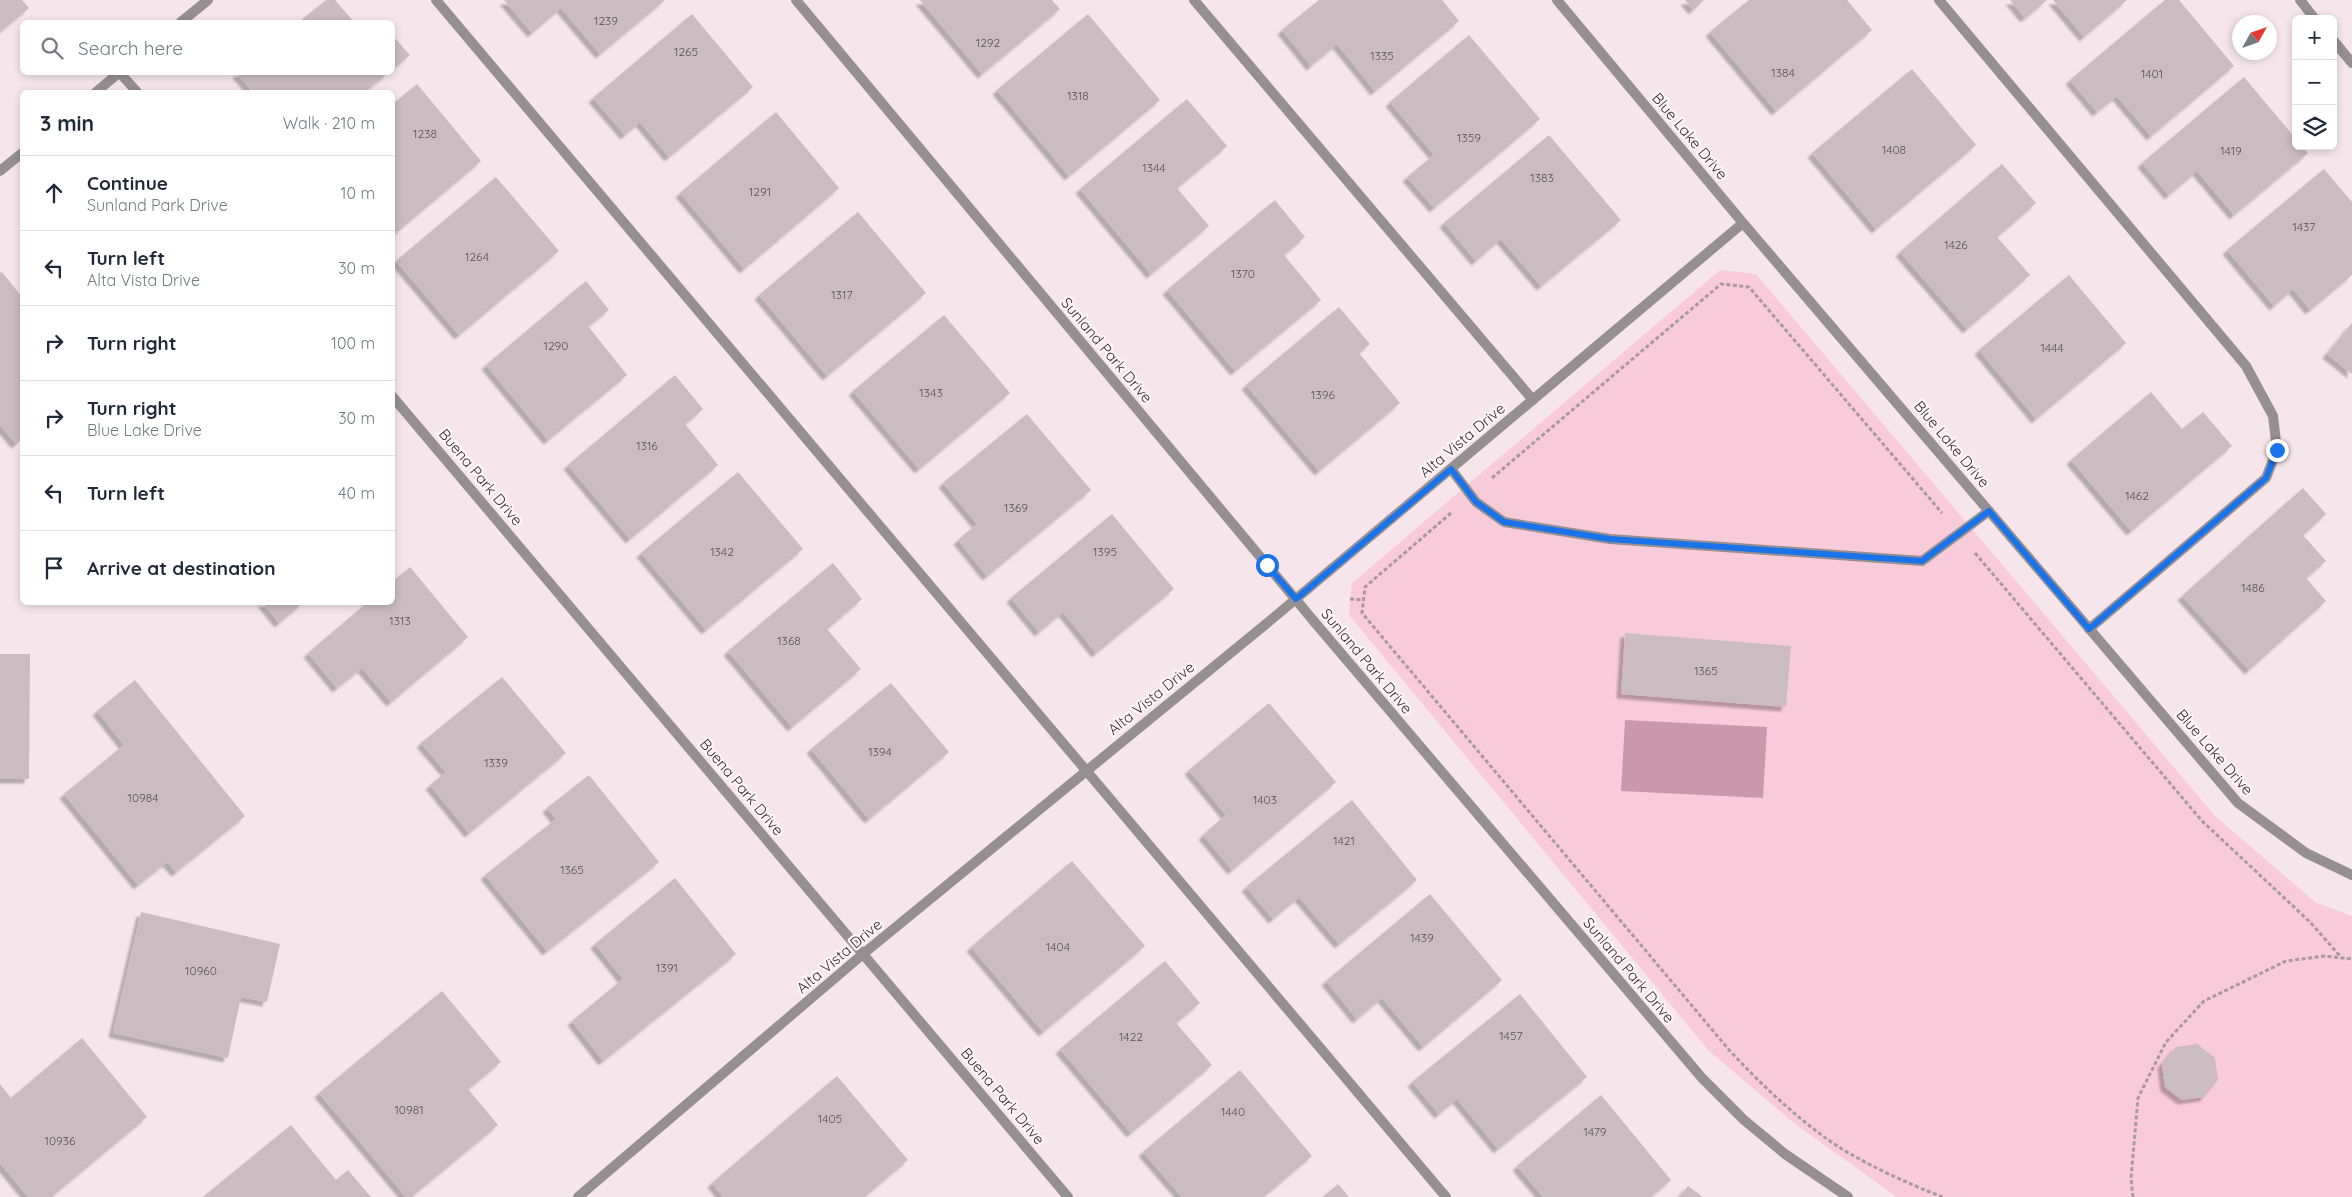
<!DOCTYPE html>
<meta charset="utf-8">
<style>
body{margin:0;font-family:Quicksand,sans-serif;background:#f6f6f7;color:#1f2937}
.controls{position:absolute;right:15px;top:15px;display:grid;overflow:hidden;border-radius:8px;box-shadow:0 2px 8px #0003}
.controls button{width:45px;height:45px;display:grid;place-items:center;padding:0;border:0;border-bottom:1px solid #e0e1e3;background:#fff;color:#1f2937;font:25px sans-serif}
.compass{position:absolute;left:2232px;top:15px;width:45px;height:45px;border-radius:50%;background:#fff;box-shadow:0 2px 8px #0003;rotate:50deg}
.stop{position:absolute;width:15px;height:15px;margin:-11px;border:4px solid #1a73e8;border-radius:50%;background:#fff}
.stop.end{background:#1a73e8;border-color:#fff;box-shadow:0 1px 5px #0008}
.list{margin:0;padding:0;list-style:none}
h2{display:flex;justify-content:space-between;align-items:center;height:65px;margin:0;padding:0 20px;font-size:21px}
h2 small{font-size:16px;font-weight:400;color:#747a83}
.list li{display:grid;grid-template-columns:32px 1fr auto;gap:15px;align-items:center;box-sizing:border-box;height:75px;padding:0 20px;border-top:1px solid #e0e1e3}
.list b{display:block;font-size:19px;white-space:nowrap}
.list p{margin:0;font-size:16px;white-space:nowrap;color:#747a83}
.list em{font-size:16px;font-style:normal;color:#747a83}
.icon{flex:none;width:28px;height:28px;fill:none;stroke:currentColor;stroke-width:2;stroke-linecap:round;stroke-linejoin:round}
.map{position:relative;flex:none;width:2352px;height:1197px;overflow:hidden}
.search{position:absolute;background:#fff;box-shadow:0 2px 8px #0003;left:20px;top:20px;width:375px;height:55px;display:flex;align-items:center;gap:12px;box-sizing:border-box;padding:0 18px;border-radius:8px;color:#747a83;font-size:19px}
.panel{position:absolute;background:#fff;box-shadow:0 2px 8px #0003;left:20px;top:90px;width:375px;height:515px;border-radius:8px}
.map>svg:first-child{display:block}
.green{fill:#f8cbdb}
.water{fill:#c999ab}
.building{fill:#cbbcc1;filter:url(#shadow)}
.lines{fill:none;stroke-linecap:round;stroke-linejoin:round}
.path{stroke:#a69a9e;stroke-width:3;stroke-dasharray:4 2.5;stroke-linecap:butt}
.lane{stroke:#968f92;stroke-width:10}
.street{stroke:#968f92;stroke-width:10}
.route{stroke:#1a73e8;stroke-width:6}
.labels{text-anchor:middle;dominant-baseline:central;stroke-width:4.5;stroke-linejoin:round;paint-order:stroke}
.number-label{font-size:12px;fill:#595154}
.street-label{font-size:15px;fill:#332d2f;stroke:#fff5f8}
</style>
<div class="map">
<svg width="2352" height="1197" viewBox="0 0 2352 1197">
<defs>
<filter id="shadow"><feDropShadow dx="-4.5" dy="4.5" stdDeviation="1" flood-color="#0004"/></filter>
</defs>
<rect width="100%" height="100%" fill="#f6e6eb"/>
<path class="green" d="M1720,270L1756,274L2216,817L2315,902L2352,916V1197H1897L1795,1124L1709,1051L1349,615L1352,583Z"/>
<path class="water" d="M1625,720L1767,727L1763,798L1621,791Z"/>
<path class="building" d="M0,0H22L29,8L0,32Z
M326,0H335L354,22H299Z
M504,0H665L600,54L561,8L532,33Z
M920,0H1052L1060,9L982,74Z
M1319,0H1442L1459,21L1375,91L1337,44L1311,66L1282,30Z
M1685,0H1704L1693,10Z
M1749,0H1847L1872,30L1776,111L1710,32Z
M2010,0H2047L2025,18Z
M2053,0H2127L2084,37Z
M2165,0H2179L2234,66L2151,136L2117,96L2097,112L2070,80Z
M692,14L753,87L669,157L640,122L625,135L593,98Z
M1088,14L1160,100L1069,176L997,90Z
M392,35L410,55L392,70Z
M1469,35L1540,119L1434,208L1407,177L1434,155L1390,102Z
M1912,69L1976,145L1876,229L1812,153Z
M239,72H389L365,92H253L237,74Z
M2244,77L2296,139V146H2302L2308,153L2234,215L2197,171L2169,195L2142,163Z
M417,84L481,161L392,236V105Z
M1187,99L1227,146L1177,188L1209,226L1151,274L1080,189Z
M776,112L839,188L744,269L680,193Z
M1549,135L1621,220L1541,286L1501,239L1476,261L1444,223Z
M2002,164L2036,203L1997,237L2030,275L1967,329L1900,252Z
M2324,169L2352,202V275L2310,310L2293,289L2274,306L2227,250Z
M496,177L559,251L459,335L396,261Z
M1275,200L1305,237L1284,255L1321,300L1235,371L1167,290Z
M858,212L926,293L827,376L759,295Z
M2,272L22,297V439L16,444L0,425V273Z
M2069,275L2126,343L2036,419L1979,350Z
M586,281L609,310L588,326L627,375L548,440L486,365Z
M1339,307L1370,344L1359,353L1400,403L1319,471L1246,385Z
M944,315L1010,393L919,469L853,391Z
M2352,323V374L2327,354Z
M675,375L703,409L685,424L718,465L630,539L568,465Z
M2151,392L2182,429L2203,412L2232,446L2131,531L2071,460Z
M1027,414L1091,490L987,576L958,540L977,524L943,483Z
M738,472L803,549L706,630L641,553Z
M2303,488L2326,514L2303,535L2326,561L2306,578L2326,601L2249,670L2182,596Z
M1112,514L1174,589L1096,653L1063,612L1039,632L1011,598Z
M833,563L862,599L827,629L861,669L792,727L728,651Z
M410,567L468,637L391,702L362,668L337,688L308,653L368,602H392V582Z
M262,602H304L279,623Z
M1625,633L1791,646L1786,707L1621,694Z
M0,654H30L29,779H0Z
M502,677L566,753L469,833L430,785L446,772L421,743Z
M135,680L245,816L176,872L167,862L138,885L64,794L124,745L97,711Z
M891,683L949,752L869,819L811,749Z
M1269,703L1336,782L1232,870L1203,835L1226,815L1189,770Z
M589,775L659,862L547,951L485,875L556,819L547,808Z
M1352,800L1417,880L1339,944L1299,897L1273,919L1246,887Z
M1072,861L1145,946L1043,1032L971,947Z
M675,878L736,954L603,1061L572,1021L623,979L595,944Z
M1430,894L1502,980L1423,1047L1382,998L1357,1019L1326,981Z
M141,912L280,944L267,1002L241,997L228,1058L113,1033Z
M1165,961L1200,1003L1176,1023L1212,1065L1131,1133L1060,1049Z
M442,991L501,1062L468,1089L498,1125L411,1197H406L319,1093Z
M1520,994L1587,1077L1498,1149L1457,1099L1439,1114L1412,1082Z
M82,1038L147,1117L51,1197H28L0,1163V1084L11,1098Z
M2197,1044L2215,1058L2218,1080L2204,1097L2182,1100L2165,1087L2162,1064L2176,1047Z
M1240,1070L1312,1156L1263,1197H1182L1143,1152Z
M837,1076L908,1160L864,1197H723L712,1183Z
M1601,1095L1671,1180L1651,1197H1543L1517,1166Z
M291,1125L336,1180L348,1170L371,1197H203Z
M1338,1184L1349,1197H1323Z
M1688,1186L1703,1197H1679Z"/>
<g class="lines">
<path class="path" d="M1492,478L1721,284L1749,287L1942,513
M1451,513L1365,587L1362,613L1730,1051C1759,1082 1789,1111 1823,1136C1853,1159 1908,1184 1943,1197
M1975,553L2202,821L2309,921L2341,957
M1350,599L1364,600
M2133,1197L2131,1178L2138,1098L2166,1042L2204,1001L2286,961L2325,956L2352,959"/>
<path class="lane" d="M436,0L1446,1197
M1194,0L1533,400
M1939,0L2246,366L2273,416L2277,450L2266,478L2089,629
M1451,469L1476,502L1504,522L1610,539L1922,561L1989,511"/>
<path class="street" d="M796,0L1317,625L1702,1078L1744,1120L1785,1154L1848,1197
M1557,0L1743,223L2238,803L2306,853L2352,875
M2300,0L2315,19
M181,22L208,0
M2333,40L2352,63
M120,73L137,92
M96,92L120,72
M0,171L22,153
M392,396L1068,1197
M578,1197L863,954L1272,619L1743,223"/>
</g>
<g class="lines">
<path class="route" d="M1267,565L1296,599L1451,469L1476,502L1504,522L1610,539L1922,561L1989,511L2089,629L2266,478L2277,450"/>
</g>
<g class="labels">
<g class="number-label">
<text x="606" y="20">1239</text>
<text x="988" y="42">1292</text>
<text x="686" y="51">1265</text>
<text x="1382" y="55">1335</text>
<text x="1783" y="72">1384</text>
<text x="2152" y="73">1401</text>
<text x="1078" y="95">1318</text>
<text x="425" y="133">1238</text>
<text x="1469" y="137">1359</text>
<text x="1894" y="149">1408</text>
<text x="2231" y="150">1419</text>
<text x="1154" y="167">1344</text>
<text x="1542" y="177">1383</text>
<text x="760" y="191">1291</text>
<text x="2304" y="226">1437</text>
<text x="1956" y="244">1426</text>
<text x="477" y="256">1264</text>
<text x="1243" y="273">1370</text>
<text x="842" y="294">1317</text>
<text x="556" y="345">1290</text>
<text x="2052" y="347">1444</text>
<text x="931" y="392">1343</text>
<text x="1323" y="394">1396</text>
<text x="647" y="445">1316</text>
<text x="2137" y="495">1462</text>
<text x="1016" y="507">1369</text>
<text x="722" y="551">1342</text>
<text x="1105" y="551">1395</text>
<text x="2253" y="587">1486</text>
<text x="400" y="620">1313</text>
<text x="789" y="640">1368</text>
<text x="1706" y="670">1365</text>
<text x="880" y="751">1394</text>
<text x="496" y="762">1339</text>
<text x="143" y="797">10984</text>
<text x="1265" y="799">1403</text>
<text x="1344" y="840">1421</text>
<text x="572" y="869">1365</text>
<text x="1422" y="937">1439</text>
<text x="1058" y="946">1404</text>
<text x="667" y="967">1391</text>
<text x="201" y="970">10960</text>
<text x="1511" y="1035">1457</text>
<text x="1131" y="1036">1422</text>
<text x="409" y="1109">10981</text>
<text x="1233" y="1111">1440</text>
<text x="830" y="1118">1405</text>
<text x="1595" y="1131">1479</text>
<text x="60" y="1140">10936</text>
</g>
<g class="street-label">
<text transform="translate(1690 136) rotate(50)">Blue Lake Drive</text>
<text transform="translate(1107 350) rotate(50)">Sunland Park Drive</text>
<text transform="translate(1462 440) rotate(-40)">Alta Vista Drive</text>
<text transform="translate(1952 444) rotate(50)">Blue Lake Drive</text>
<text transform="translate(481 477) rotate(50)">Buena Park Drive</text>
<text transform="translate(1367 661) rotate(50)">Sunland Park Drive</text>
<text transform="translate(1151 698) rotate(-39)">Alta Vista Drive</text>
<text transform="translate(2215 752) rotate(49)">Blue Lake Drive</text>
<text transform="translate(742 787) rotate(50)">Buena Park Drive</text>
<text transform="translate(839 956) rotate(-40)">Alta Vista Drive</text>
<text transform="translate(1629 970) rotate(50)">Sunland Park Drive</text>
<text transform="translate(1003 1096) rotate(50)">Buena Park Drive</text>
</g>
</g>
</svg>
<div class="controls">
<button>+</button>
<button>−</button>
<button><svg class="icon" aria-label="layers" viewBox="0 0 24 24"><path d="M12 4l9 5-9 5-9-5zM3 14l9 5 9-5"/></svg></button>
</div>
<svg class="compass" viewBox="-18 -18 36 36"><path d="M0-13l5 13h-10z" fill="#e53935"/><path d="M0 13l5-13h-10z" fill="#747a83"/></svg>
<div class="stop" style="left:1267px;top:565px"></div>
<div class="stop end" style="left:2277px;top:450px"></div>
<div class="search"><svg class="icon" aria-label="search" viewBox="0 0 24 24"><circle cx="10" cy="10" r="6"/><path d="M15 15l6 6"/></svg>Search here</div>
<section class="panel">
<h2>3 min<small>Walk · 210 m</small></h2>
<ul class="list">
<li><svg class="icon" aria-label="ahead" viewBox="0 0 24 24"><path d="M12 20V5M6 11l6-6 6 6"/></svg><div><b>Continue</b><p>Sunland Park Drive</p></div><em>10 m</em></li>
<li><svg class="icon" aria-label="left" viewBox="0 0 24 24"><path d="M17 20v-9H6M10 6l-5 5 5 5"/></svg><div><b>Turn left</b><p>Alta Vista Drive</p></div><em>30 m</em></li>
<li><svg class="icon" aria-label="right" viewBox="0 0 24 24"><path d="M7 20v-9h11M14 6l5 5-5 5"/></svg><div><b>Turn right</b></div><em>100 m</em></li>
<li><svg class="icon" aria-label="right" viewBox="0 0 24 24"><path d="M7 20v-9h11M14 6l5 5-5 5"/></svg><div><b>Turn right</b><p>Blue Lake Drive</p></div><em>30 m</em></li>
<li><svg class="icon" aria-label="left" viewBox="0 0 24 24"><path d="M17 20v-9H6M10 6l-5 5 5 5"/></svg><div><b>Turn left</b></div><em>40 m</em></li>
<li><svg class="icon" aria-label="arrive" viewBox="0 0 24 24"><path d="M6 21V4h12l-3 4 3 4H6"/></svg><div><b>Arrive at destination</b></div></li>
</ul>
</section>
</div>
